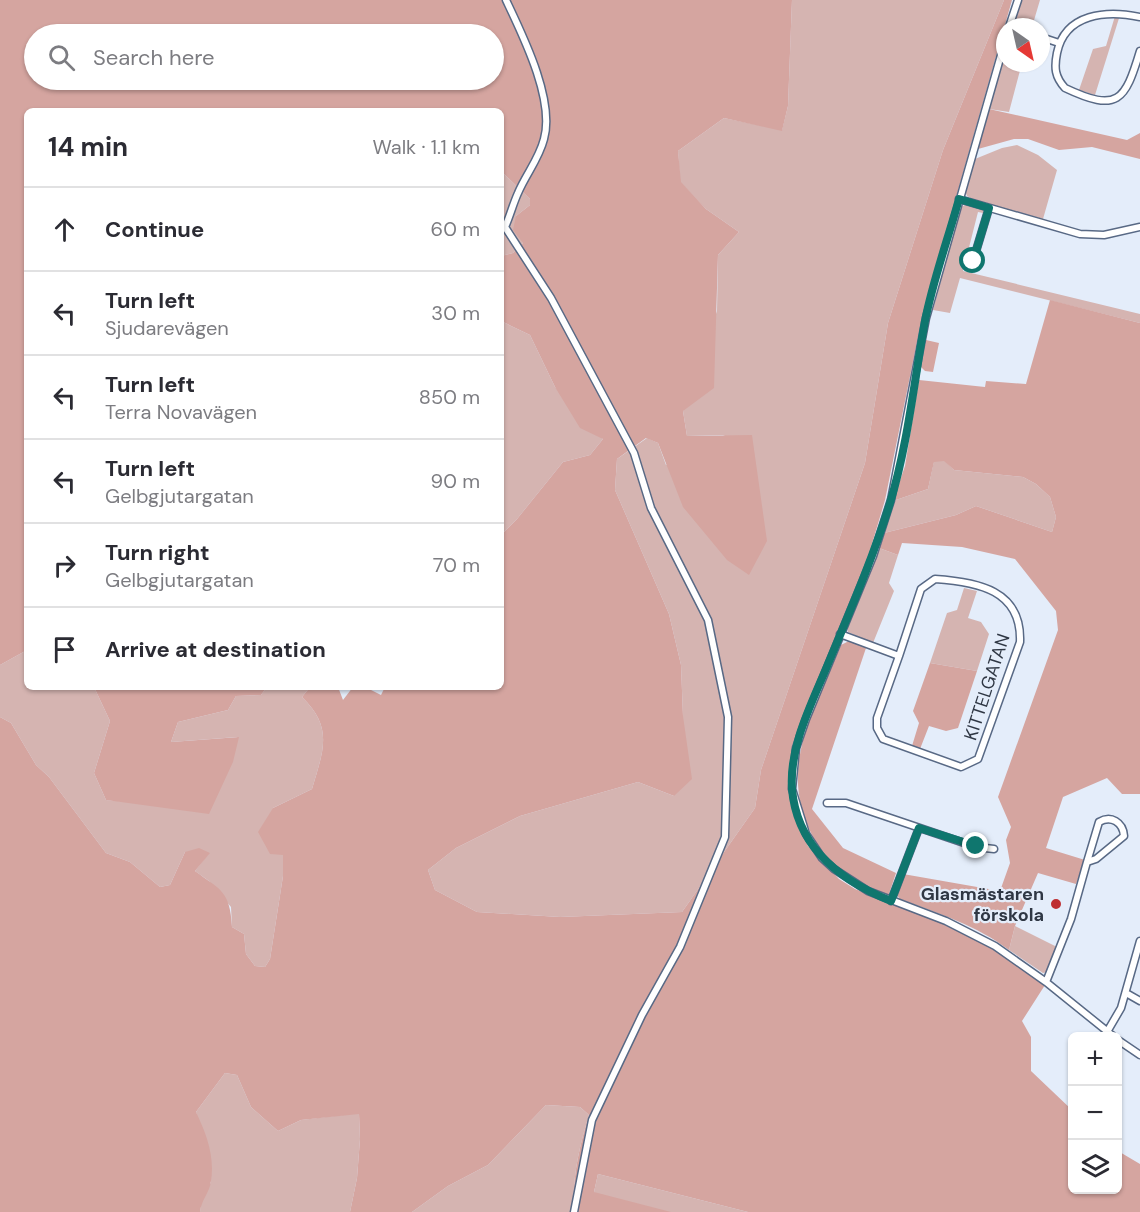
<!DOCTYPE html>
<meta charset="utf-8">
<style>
body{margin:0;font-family:"DM Sans",sans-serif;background:#f2f2f3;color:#2b2b33}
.controls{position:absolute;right:18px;bottom:18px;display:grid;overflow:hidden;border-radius:9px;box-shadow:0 2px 4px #0004}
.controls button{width:54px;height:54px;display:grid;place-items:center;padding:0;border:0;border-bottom:2px solid #e1e1e2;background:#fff;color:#2b2b33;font:30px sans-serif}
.compass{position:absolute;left:996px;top:18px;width:54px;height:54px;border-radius:50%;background:#fff;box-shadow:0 2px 4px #0004;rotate:146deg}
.stop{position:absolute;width:18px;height:18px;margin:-14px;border:4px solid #0f766e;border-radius:50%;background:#fff}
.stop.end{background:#0f766e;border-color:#fff;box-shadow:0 2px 6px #0008}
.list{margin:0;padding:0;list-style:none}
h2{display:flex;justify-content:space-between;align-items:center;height:78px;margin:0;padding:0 24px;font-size:26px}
h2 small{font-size:20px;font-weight:400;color:#7c7c81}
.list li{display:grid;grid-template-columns:39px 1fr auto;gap:18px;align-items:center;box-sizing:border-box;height:84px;padding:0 24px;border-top:2px solid #e1e1e2}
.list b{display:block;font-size:22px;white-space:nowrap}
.list p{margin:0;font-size:20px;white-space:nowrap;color:#7c7c81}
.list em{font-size:20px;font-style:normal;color:#7c7c81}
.icon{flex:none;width:33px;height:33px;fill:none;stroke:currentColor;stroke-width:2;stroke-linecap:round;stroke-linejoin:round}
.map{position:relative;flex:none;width:1140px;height:1212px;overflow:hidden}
.search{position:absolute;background:#fff;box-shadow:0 2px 4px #0004;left:24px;top:24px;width:480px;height:66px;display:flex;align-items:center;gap:15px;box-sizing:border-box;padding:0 21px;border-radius:33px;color:#7c7c81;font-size:22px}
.panel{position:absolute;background:#fff;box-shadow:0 2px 4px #0004;left:24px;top:108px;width:480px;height:582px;border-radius:9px}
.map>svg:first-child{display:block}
.green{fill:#d5b4b1}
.forest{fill:#d5a5a0;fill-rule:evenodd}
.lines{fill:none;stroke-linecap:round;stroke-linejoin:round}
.street-casing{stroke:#586985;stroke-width:9}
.street{stroke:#fff;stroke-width:6}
.route{stroke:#0f766e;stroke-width:8}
.poi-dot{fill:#be2e31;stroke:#e4edfa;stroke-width:2}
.labels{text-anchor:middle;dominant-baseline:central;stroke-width:4.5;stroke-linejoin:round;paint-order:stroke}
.street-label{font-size:18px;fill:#2f3744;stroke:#e4edfa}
.poi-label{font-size:18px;font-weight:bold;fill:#2f3744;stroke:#e4edfa;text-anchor:end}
</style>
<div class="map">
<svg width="1140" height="1212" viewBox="0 0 1140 1212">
<rect width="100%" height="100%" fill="#e4edfa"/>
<path class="green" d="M792,0H1004L943,150L888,323L865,463L761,770L755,808L682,912L560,917L477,912L435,890L428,870L456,848L520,816L638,782L674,796L683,716L681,665L669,614L615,490L617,459L647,438L658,443L666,465L725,435L687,436L683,411L717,311L718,255L739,232L706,209L680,182L678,151L724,118L782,130L788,106Z
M1020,0H1040L1032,27L1018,25L1014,19Z
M1120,15L1095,95L1079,90L1093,49L1106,46L1115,16Z
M1005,53V63H1022L1009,112L989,109Z
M1017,145L1038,155L1057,170L1043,219L974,200L967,196L965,191L975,159L1002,148Z
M504,174L530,199V205L516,216L523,243L513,253L501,256V176Z
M967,204L983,210V213L978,212L963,271L1140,314V323L960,278L950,313L933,310L961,207Z
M501,321L530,335L555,387L603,439L590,455L563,462L517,519L501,535Z
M934,461H945L954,470L1023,477L1036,484L1050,497L1056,517L1052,532L976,506L956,515L884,533L893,501L928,489Z
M879,548L898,555L889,583L894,591L873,643L848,632L847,626Z
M964,588L977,591L968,618L981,622L989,634L977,671L930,663L947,613L957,610Z
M27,650V687H94L110,721L94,773L106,800L152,804L238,737L171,742L178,722L228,710L236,696L261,695L267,687H310L302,697C334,728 323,751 312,789L273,808L270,853L283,854V876L270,959L265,967L255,966L246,954L244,934L232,927L231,907L209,881L195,871L209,853L185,852L170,885L160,887L130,862L106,853L49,777L36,765L11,723L0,717V665Z
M1015,926L1059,948L1048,972L1043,973L1009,950Z
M225,1073L237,1075L251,1107L278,1131L301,1120L359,1113L360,1139L357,1178L350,1212H200L201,1203L211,1182L196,1112Z
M546,1105L580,1107L589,1115C579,1147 572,1178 574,1212H412L448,1186L488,1165Z
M598,1174L748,1212H605L594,1192Z"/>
<path class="forest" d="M0,0H792L788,106L782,131L724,118L678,151L681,182L706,209L739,232L718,255L714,388L683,411L687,436L752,435L767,541L749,575L727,560L683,507L658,443L646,438L617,459L615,490L669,614L681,665L683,716L692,779L674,796L638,782L520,816L456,848L428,870L435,890L477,912L560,917L682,912L755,808L761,770L865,463L888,323L943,150L1004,0H1012L922,317L885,500L869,554L792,746L789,787L791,801L808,846L839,879L855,889L948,925L994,947L1045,985L1022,1021L1031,1037V1071L1072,1110V1190H1118V1151L1140,1164V1212H748L598,1174L594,1192L671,1212H574C572,1178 579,1147 589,1115L580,1107L546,1105L488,1165L448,1186L412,1212H350L357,1178L360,1139L359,1114L301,1120L278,1131L251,1107L237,1075L225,1073L196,1112C206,1133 215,1156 211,1181C210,1192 201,1200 200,1212H0V717L11,723L36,765L49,777L106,853L130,862L160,887L170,885L185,852L199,848L210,853L195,871C221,890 230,891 232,927L244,934L246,954L255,966L265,967L270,959L283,876V855L270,854L258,832L273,808L312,789C323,751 334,728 302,697L310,687H338L343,700L353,687H365L381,695L385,687H501V535L517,519L563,462L590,455L603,439L580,428L555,387L530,335L501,321V256L513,253L523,243L513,230L516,216L530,205V199L504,174L501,176V111H27V650L0,665ZM34,34H494V80H34Z
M989,109L1127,140L1140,133V159L1092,147L1059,150L1028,139H1014L978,149Z
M1050,300L1140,323V794H1122L1107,778L1063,797L1046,848L1085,860L1076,884L1038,873L1015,926L1009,950C978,926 937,913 900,899L896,894L903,874L1000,891L1010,863L1006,840L1011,827L998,797L1058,630L1056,611L1015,559L962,547L902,543L898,555L879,548L884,533L956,515L976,506L1052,532L1056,517L1050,497L1036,484L1023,477L954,470L944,461L934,462L928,489L893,501L905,466L919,380L985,387L986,381L1026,384Z
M926,340L939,343L933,372L925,371L921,367Z
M849,641L866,648L812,809L843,848L896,873L889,894L884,895C852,882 829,866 812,835C777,768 815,708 841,645Z
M930,663L977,671L958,728L946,731L929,726L920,749L912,746L919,723L913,711Z
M94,687H267L261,695L236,696L228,710L178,722L171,742L239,737L233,762L209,814L106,800L94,773L110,721Z"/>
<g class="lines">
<defs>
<path id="street" d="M506,0C523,36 555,100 544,139C539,159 526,174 518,193C513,204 510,216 505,227L551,298L634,453L651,508L708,620L728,717L725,837L680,947L642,1015L592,1120L574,1212
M1140,17C1107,10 1065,13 1057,53C1054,68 1055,77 1065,88C1118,113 1125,101 1140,51
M1009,27L1018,0
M1041,37L1059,43
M1005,41L926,318L891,500L873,556L806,719L796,748L792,789L806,834L822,858L834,869L868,891L946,921L995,946L1046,982L1113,1036
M959,199L1080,234L1104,235L1140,227
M973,261L989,208
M840,634L899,656L877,718V728L883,739L961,767L978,759L1020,642C1022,590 978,582 935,579L921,589L899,656
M827,803H846L976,847L994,849
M891,901L919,828
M1046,982L1071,919L1087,862L1096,859L1124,836C1123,822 1111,815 1099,822L1087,862
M1126,993L1140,1001
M1107,1032L1121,1008L1140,941
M1118,1040L1140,1055"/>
</defs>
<use href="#street" class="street-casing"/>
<use href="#street" class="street"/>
</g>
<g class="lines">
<path class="route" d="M973,261L989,208L959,199C948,239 933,280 925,321C914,381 908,444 890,503C873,558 850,611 828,664C812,703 789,746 792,789C797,847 841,881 891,901L919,828L976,846"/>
</g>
<circle class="poi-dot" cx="1056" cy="904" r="6"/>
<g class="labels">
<g class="street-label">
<text transform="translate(987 687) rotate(-72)">KITTELGATAN</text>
</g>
<g class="poi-label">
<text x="1044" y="894">Glasmästaren<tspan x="1044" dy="21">förskola</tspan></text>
</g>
</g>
</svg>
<div class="controls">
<button>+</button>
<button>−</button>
<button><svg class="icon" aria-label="layers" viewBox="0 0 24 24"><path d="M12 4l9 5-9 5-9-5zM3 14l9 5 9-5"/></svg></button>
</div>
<svg class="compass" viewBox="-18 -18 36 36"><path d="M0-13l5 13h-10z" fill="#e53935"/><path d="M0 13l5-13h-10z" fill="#7c7c81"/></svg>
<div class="stop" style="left:973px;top:261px"></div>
<div class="stop end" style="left:976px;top:846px"></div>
<div class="search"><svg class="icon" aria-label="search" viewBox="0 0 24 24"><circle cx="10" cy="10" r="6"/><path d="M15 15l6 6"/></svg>Search here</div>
<section class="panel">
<h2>14 min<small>Walk · 1.1 km</small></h2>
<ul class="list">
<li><svg class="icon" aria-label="ahead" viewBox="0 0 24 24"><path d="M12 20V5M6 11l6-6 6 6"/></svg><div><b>Continue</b></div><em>60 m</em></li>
<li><svg class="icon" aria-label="left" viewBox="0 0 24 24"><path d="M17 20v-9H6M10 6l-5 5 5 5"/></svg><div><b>Turn left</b><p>Sjudarevägen</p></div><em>30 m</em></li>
<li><svg class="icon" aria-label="left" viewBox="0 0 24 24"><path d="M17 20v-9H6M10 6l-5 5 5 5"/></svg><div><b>Turn left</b><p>Terra Novavägen</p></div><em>850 m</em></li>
<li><svg class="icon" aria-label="left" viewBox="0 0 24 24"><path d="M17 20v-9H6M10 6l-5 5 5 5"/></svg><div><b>Turn left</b><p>Gelbgjutargatan</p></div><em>90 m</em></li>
<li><svg class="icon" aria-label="right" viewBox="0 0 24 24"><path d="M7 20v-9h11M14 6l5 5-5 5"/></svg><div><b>Turn right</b><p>Gelbgjutargatan</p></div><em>70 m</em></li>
<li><svg class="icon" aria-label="arrive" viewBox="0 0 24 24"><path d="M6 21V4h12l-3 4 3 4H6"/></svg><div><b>Arrive at destination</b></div></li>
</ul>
</section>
</div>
